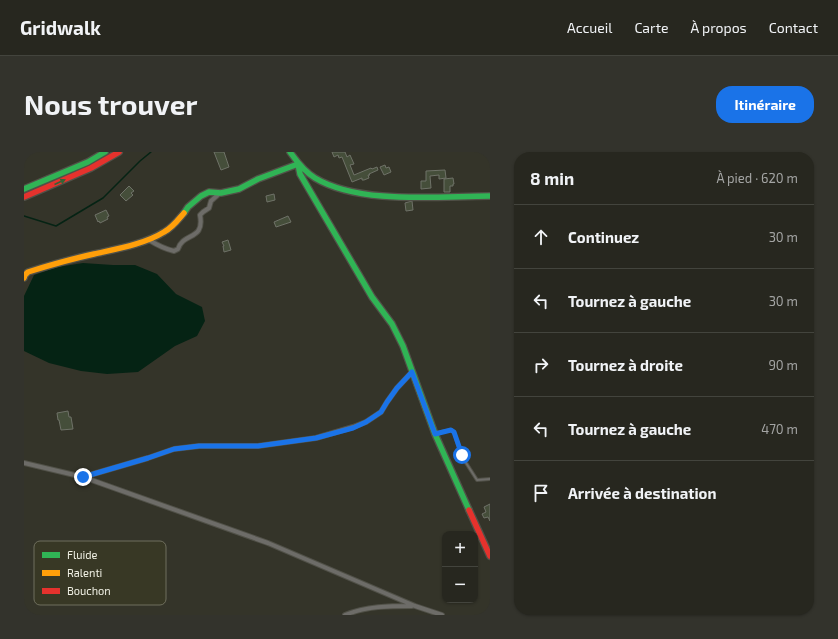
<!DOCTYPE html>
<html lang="fr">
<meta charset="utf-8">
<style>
body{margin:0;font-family:"Exo 2",sans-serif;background:#33332c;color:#f1f3f6}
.controls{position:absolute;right:12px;bottom:12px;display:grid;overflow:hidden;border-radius:8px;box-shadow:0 1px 3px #0004}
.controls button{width:36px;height:36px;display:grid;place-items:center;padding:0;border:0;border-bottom:1px solid #43443d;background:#27271f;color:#f1f3f6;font:20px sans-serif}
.stop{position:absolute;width:12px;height:12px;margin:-9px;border:3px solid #1a73e8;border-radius:50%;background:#fff}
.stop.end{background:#1a73e8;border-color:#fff;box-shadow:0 1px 4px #0008}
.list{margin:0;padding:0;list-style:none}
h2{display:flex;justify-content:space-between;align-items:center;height:52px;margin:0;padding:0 16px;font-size:17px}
h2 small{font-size:13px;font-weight:400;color:#a4a5a4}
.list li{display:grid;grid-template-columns:26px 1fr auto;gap:12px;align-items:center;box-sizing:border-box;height:64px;padding:0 16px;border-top:1px solid #43443d}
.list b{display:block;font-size:15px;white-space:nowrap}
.list em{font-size:13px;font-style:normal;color:#a4a5a4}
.icon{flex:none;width:22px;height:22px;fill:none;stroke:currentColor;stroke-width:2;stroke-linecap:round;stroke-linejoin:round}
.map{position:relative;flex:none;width:466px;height:463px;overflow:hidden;border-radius:16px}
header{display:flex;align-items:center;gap:24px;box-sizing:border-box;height:56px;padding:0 20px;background:#27271f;border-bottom:1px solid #43443d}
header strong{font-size:19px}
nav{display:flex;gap:22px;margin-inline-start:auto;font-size:14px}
.intro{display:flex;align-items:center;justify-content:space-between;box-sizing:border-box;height:96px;padding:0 24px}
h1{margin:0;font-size:28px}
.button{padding:10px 18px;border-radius:16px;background:#1a73e8;color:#fff;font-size:14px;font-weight:700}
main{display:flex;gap:24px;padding:0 24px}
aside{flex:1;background:#27271f;border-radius:16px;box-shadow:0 1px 3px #0004}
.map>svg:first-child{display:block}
.water{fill:#052314}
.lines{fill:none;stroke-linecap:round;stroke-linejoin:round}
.stream{stroke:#052314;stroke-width:1.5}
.building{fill:#454e3a;stroke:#6f7268}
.lane-casing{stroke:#515148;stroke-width:4}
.street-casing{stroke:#515148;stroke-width:6}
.fast-casing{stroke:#515148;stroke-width:8}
.slow-casing{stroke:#515148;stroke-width:8}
.jam-casing{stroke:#515148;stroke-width:8}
.lane{stroke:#6d6c68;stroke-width:2}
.street{stroke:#6d6c68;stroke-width:4}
.fast{stroke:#30b455;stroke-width:5.5}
.slow{stroke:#ff9f0a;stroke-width:5.5}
.jam{stroke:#e5322d;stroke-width:5.5}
.oneway{fill:#356336}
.route{stroke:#1a73e8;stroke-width:5}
.key{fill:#383825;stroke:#6f6f5e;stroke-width:1}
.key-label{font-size:11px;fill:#f0f0e4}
</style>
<header>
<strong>Gridwalk</strong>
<nav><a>Accueil</a><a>Carte</a><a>À propos</a><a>Contact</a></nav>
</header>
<div class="intro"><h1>Nous trouver</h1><a class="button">Itinéraire</a></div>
<main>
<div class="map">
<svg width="466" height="463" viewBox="0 0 466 463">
<rect width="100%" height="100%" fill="#343429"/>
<path class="water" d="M59,111L89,113H111L133,122L152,142L178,155L181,169L173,184L151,194L114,220L83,222L57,219L25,211L0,199V144L10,123L34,115Z"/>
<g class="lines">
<path class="stream" d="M0,64L32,74L79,46L116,9L127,0"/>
</g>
<path class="building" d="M190,0H200L205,15L197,18Z
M308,0H321L323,5L326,3L330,12L326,13L330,23L347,16L348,17L353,15L354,18L345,22L346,23H344L345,26L340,28H338V26L328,30L318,5L315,6L314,3L310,5Z
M361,13L362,16L365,15L367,20L360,23L356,15Z
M421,18L422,26L415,27V23L406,24L407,36L397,37V29H402V19Z
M429,26L430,32H429V34H426V40H420V27Z
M105,34L110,39L107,41L109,43L102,49L96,43Z
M250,42L251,48L243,50L242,44Z
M388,49L389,58L382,59L381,51Z
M82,58L85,64L83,65L84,67L76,71L75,69L74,70L71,63Z
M264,64L267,70L252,75L250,70Z
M204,88L207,98L200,100L199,94H200L198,90Z
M44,259L45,265H47L49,277L37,278L35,268H34L33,261Z
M466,352V369L464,365L460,366L458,362L462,360L460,355Z"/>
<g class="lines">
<defs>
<path id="lane" d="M412,281L427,278L430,280L437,303L453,328L466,327"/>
<path id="street" d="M125,88C133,93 141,97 150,99L154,97C159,80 181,89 176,63L179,60L185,56L187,49L196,41
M0,311L59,325L244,391L391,454L418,463
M59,325L124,306L150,297L175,294H234L292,286L329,275L342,270L357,260L363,250L373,236L388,220
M321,463C342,454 366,454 388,454"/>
<path id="fast" d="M266,0C273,10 281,20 291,26C336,53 415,44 466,44
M0,37L64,10L81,0
M160,61L164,55L177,44L185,40L197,41L215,37L234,27L274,12L276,22L348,145L368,172L379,194L411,282L445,358"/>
<path id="slow" d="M0,126L1,123L4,120C26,113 47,107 70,102C92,97 121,92 140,80C148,76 154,68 160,61"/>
<path id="jam" d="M0,45L67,16L95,0
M445,358L466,404"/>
</defs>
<use href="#lane" class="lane-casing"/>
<use href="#street" class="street-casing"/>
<use href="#fast" class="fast-casing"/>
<use href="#slow" class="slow-casing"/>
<use href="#jam" class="jam-casing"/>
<use href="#lane" class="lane"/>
<use href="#street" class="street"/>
<use href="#fast" class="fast"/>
<use href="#slow" class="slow"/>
<use href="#jam" class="jam"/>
</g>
<defs><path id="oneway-solid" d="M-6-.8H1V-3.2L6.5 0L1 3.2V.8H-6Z"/></defs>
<use class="oneway" href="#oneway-solid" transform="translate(36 30) rotate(-24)"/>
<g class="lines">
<path class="route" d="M59,325L124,306L150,297L175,294H234L292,286L329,276L342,270L357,260L363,250L373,236L388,220L411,282L427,278L430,280L438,303"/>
</g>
<rect x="10" y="389" width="132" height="64" rx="6" class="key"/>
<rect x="18" y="400" width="18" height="6" fill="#30b455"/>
<rect x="18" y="418" width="18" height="6" fill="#ff9f0a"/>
<rect x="18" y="436" width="18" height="6" fill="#e5322d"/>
<g class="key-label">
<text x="43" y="407">Fluide</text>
<text x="43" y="425">Ralenti</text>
<text x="43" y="443">Bouchon</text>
</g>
</svg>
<div class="controls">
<button>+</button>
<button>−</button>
</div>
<div class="stop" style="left:438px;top:303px"></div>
<div class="stop end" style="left:59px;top:325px"></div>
</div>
<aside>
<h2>8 min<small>À pied · 620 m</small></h2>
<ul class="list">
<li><svg class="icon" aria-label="ahead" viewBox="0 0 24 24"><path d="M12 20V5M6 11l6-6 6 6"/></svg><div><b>Continuez</b></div><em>30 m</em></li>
<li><svg class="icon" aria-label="left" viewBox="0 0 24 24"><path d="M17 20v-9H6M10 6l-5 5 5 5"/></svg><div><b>Tournez à gauche</b></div><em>30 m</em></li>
<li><svg class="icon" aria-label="right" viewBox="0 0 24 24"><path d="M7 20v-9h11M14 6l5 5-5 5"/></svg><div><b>Tournez à droite</b></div><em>90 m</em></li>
<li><svg class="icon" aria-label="left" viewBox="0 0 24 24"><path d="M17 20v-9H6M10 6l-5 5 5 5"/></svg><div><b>Tournez à gauche</b></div><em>470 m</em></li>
<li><svg class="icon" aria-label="arrive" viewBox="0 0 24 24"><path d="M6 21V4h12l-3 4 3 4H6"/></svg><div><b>Arrivée à destination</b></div></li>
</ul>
</aside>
</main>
